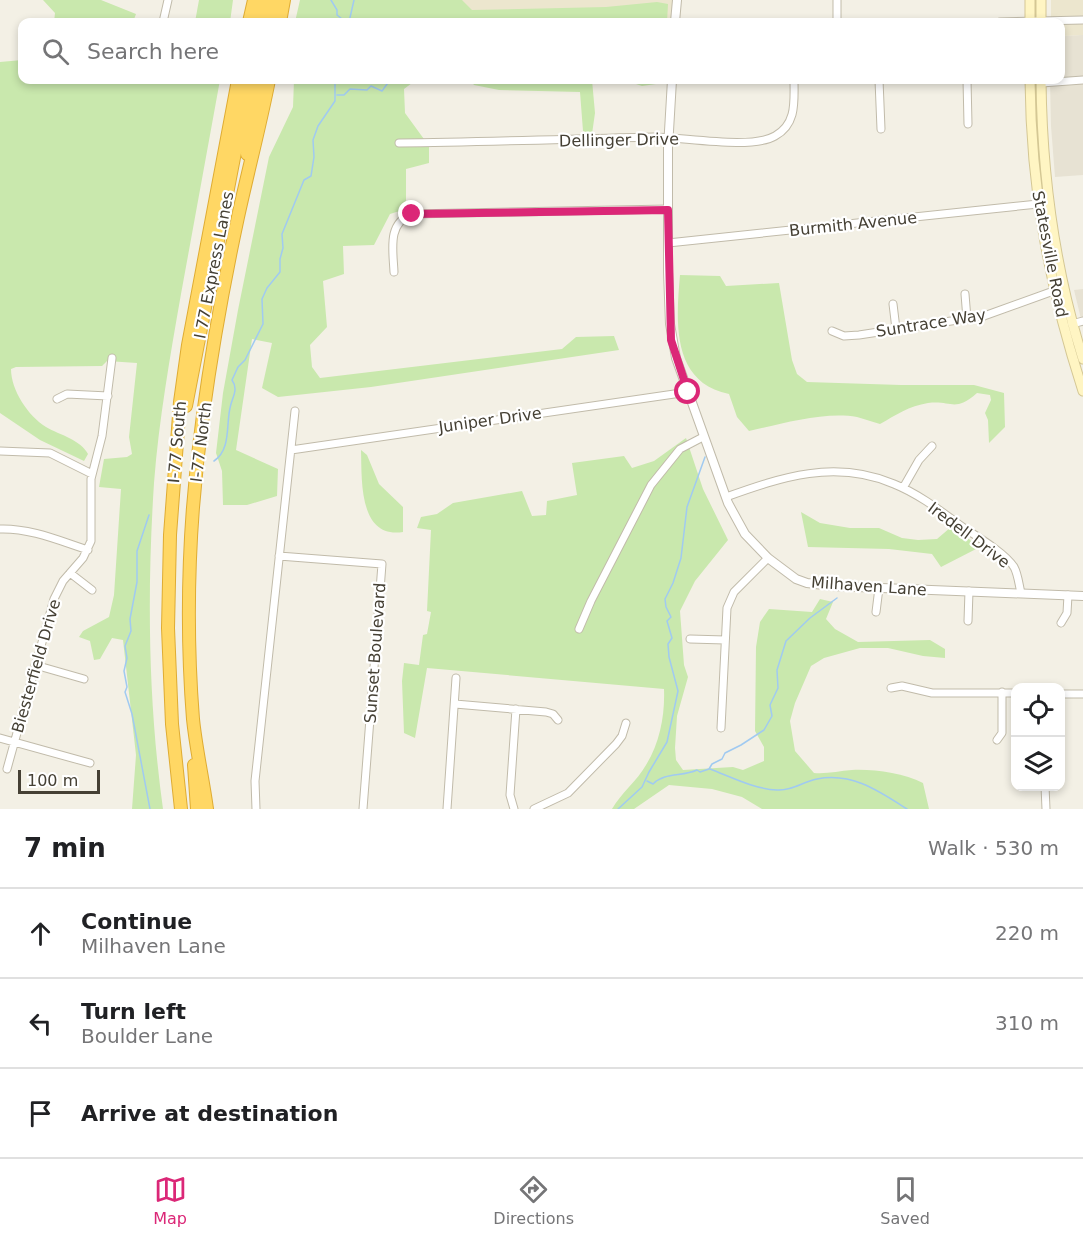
<!DOCTYPE html>
<meta charset="utf-8">
<style>
body{margin:0;font-family:"DejaVu Sans",sans-serif;background:#f2f2f2;color:#202124}
.controls{position:absolute;right:18px;bottom:18px;display:grid;overflow:hidden;border-radius:12px;box-shadow:0 3px 9px #0003}
.controls button{width:54px;height:54px;display:grid;place-items:center;padding:0;border:0;border-bottom:2px solid #e0e0e0;background:#fff;color:#202124;font:30px sans-serif}
.scale{position:absolute;left:18px;bottom:15px;width:82px;box-sizing:border-box;padding-left:6px;border:3px solid #454034;border-top:0;font-size:16px;line-height:21px;white-space:nowrap;color:#454034;-webkit-text-stroke:4px #fff;paint-order:stroke}
.stop{position:absolute;width:18px;height:18px;margin:-14px;border:4px solid #db2777;border-radius:50%;background:#fff}
.stop.end{background:#db2777;border-color:#fff;box-shadow:0 2px 6px #0008}
.list{margin:0;padding:0;list-style:none}
h2{display:flex;justify-content:space-between;align-items:center;height:78px;margin:0;padding:0 24px;font-size:26px}
h2 small{font-size:20px;font-weight:400;color:#757577}
.list li{display:grid;grid-template-columns:39px 1fr auto;gap:18px;align-items:center;box-sizing:border-box;height:90px;padding:0 24px;border-top:2px solid #e0e0e0}
.list b{display:block;font-size:22px;white-space:nowrap}
.list p{margin:0;font-size:20px;white-space:nowrap;color:#757577}
.list em{font-size:20px;font-style:normal;color:#757577}
.icon{flex:none;width:33px;height:33px;fill:none;stroke:currentColor;stroke-width:2;stroke-linecap:round;stroke-linejoin:round}
.map{position:relative;flex:none;width:1083px;height:809px;overflow:hidden}
.search{position:absolute;background:#fff;box-shadow:0 3px 9px #0003;left:18px;right:18px;top:18px;height:66px;display:flex;align-items:center;gap:15px;box-sizing:border-box;padding:0 21px;border-radius:12px;color:#757577;font-size:22px}
.sheet{height:348px;background:#fff}
nav{display:flex;justify-content:space-around;align-items:center;box-sizing:border-box;height:84px;border-top:2px solid #e0e0e0;background:#fff;font-size:16px;color:#757577}
nav a{display:grid;justify-items:center;gap:3px}
nav .on{color:#db2777}
.map>svg:first-child{display:block}
.residential{fill:#e7e2d3}
.education{fill:#ece6ce}
.green{fill:#c9e8ad}
.lines{fill:none;stroke-linecap:round;stroke-linejoin:round}
.stream{stroke:#a0caf1;stroke-width:1.5}
.minor-casing{stroke:#c1bbaa;stroke-width:9}
.tertiary-casing{stroke:#c1bbaa;stroke-width:10}
.secondary-casing{stroke:#d4c794;stroke-width:11}
.motorway-casing{stroke:#dfac33;stroke-width:14}
.minor{stroke:#fff;stroke-width:7}
.tertiary{stroke:#fff;stroke-width:8}
.secondary{stroke:#fff5c3;stroke-width:9}
.motorway{stroke:#ffd764;stroke-width:12}
.route{stroke:#db2777;stroke-width:8}
.labels{text-anchor:middle;dominant-baseline:central;stroke-width:4.5;stroke-linejoin:round;paint-order:stroke}
.street-label{font-size:16px;fill:#454034;stroke:#fff}
</style>
<div class="map">
<svg width="1083" height="809" viewBox="0 0 1083 809">
<rect width="100%" height="100%" fill="#f3f0e5"/>
<path class="residential" d="M1083,35V175L1055,177L1051,126L1050,80H1060L1061,36Z
M1083,289V327L1074,290Z"/>
<path class="education" d="M446,0H676L675,21L446,22Z
M1051,0H1083V35L1061,36L1060,22H1051Z"/>
<path class="green" d="M43,0H101L136,14L133,22H54L55,13Z
M199,0H233L230,22H195Z
M300,0H462L472,10L606,7L657,2L668,4L667,22H295Z
M22,60V80H220C207,151 194,223 181,294C170,357 159,419 154,483C147,591 148,701 163,809H132L136,755L123,640L112,638L100,659L94,660L90,641L79,637L83,631L109,617L114,595L121,489L99,487L104,459L127,457L132,454L129,437L137,363L107,361L102,366L16,367L11,369C11,390 28,416 46,427C60,435 81,440 88,454L84,461L40,440L0,413V62Z
M294,80H416L404,89L405,113L429,146V163L406,169V209L390,214L374,245L343,246L344,274L323,281L327,327L310,345L312,367L320,378L562,349L576,337L614,336L619,350L371,387L278,397L262,388L272,343L252,339L236,450L278,469L277,496L247,505H223L222,471L216,453L223,393L238,310L269,157L293,107Z
M470,80H592L595,113L592,134L583,131L580,92L499,90L474,85Z
M624,80H663V83L642,86Z
M680,275L720,276L726,286L779,283L792,360L797,374L807,382L901,385H974L1004,393L1005,427L989,443L988,420L985,413L991,400L990,395L977,393C954,413 952,400 928,403C909,406 896,415 880,424C872,422 865,419 857,417C825,411 781,424 749,431L737,417L729,394C671,382 676,321 680,275Z
M686,438L703,489L728,540L695,581L680,611L684,665L688,677L677,716L675,748L676,760L683,770L733,767L743,770L764,761V747L755,731L756,647L760,622L769,609L812,612L820,599L833,602L826,619L835,629L858,642L930,640L945,649V658L923,656L888,648H860L824,658L811,666L795,703L790,721L795,751L814,773C827,774 839,771 852,770C874,769 903,773 923,783L929,809H762L742,797L712,789L669,785L634,809H612C621,793 637,781 646,765C660,742 665,715 664,689L427,668L415,738L404,733L402,681L404,663L419,665L423,635L427,634L431,612L427,611L431,530L417,528L421,517L437,514L453,503L522,491L532,516L546,515L547,501L577,495L572,463L624,456L632,468L654,461Z
M361,450L367,455L379,484L403,507V532C358,539 362,479 361,450Z
M801,512L820,523L850,528H879L902,538L918,540L937,539L951,527L965,535L978,548L941,567L932,554L889,549L808,547Z"/>
<g class="lines">
<path class="stream" d="M331,0L337,10V15L346,22
M349,22L354,0
M337,95H344L350,89L367,90L371,86L382,91L390,80
M214,461C231,450 226,425 230,408C232,397 239,390 232,380L238,367L245,360L263,324L262,299L267,288L280,272V259L283,248L282,234L304,180L311,176L314,157L313,140L318,126L335,101V80
M149,515L137,551V582L130,619L131,631L125,646L127,658L124,671L127,687L125,692L132,714L150,809
M710,769C731,777 754,789 777,790C792,791 802,782 817,779C852,772 879,791 907,809
M647,781L653,784C665,772 682,777 697,770L700,772L709,769L712,764L722,759L725,753L741,745L764,730L772,716L770,705L778,688L777,670L786,641L810,618L837,598
M618,809L642,787L649,772L667,742L678,691L669,657L668,644L672,638L667,621L671,617L666,607L665,599L673,583L681,558L687,507L705,457"/>
<defs>
<path id="minor" d="M837,0V22
M163,22L168,0
M1000,22L1083,20
M879,80L881,129
M967,80L968,124
M1041,83L1083,80
M399,143C484,142 569,139 653,137C683,137 751,150 775,136C797,124 794,101 794,80
M668,243L1038,204
M394,272C393,250 387,223 412,214L668,209
M965,294L967,319
M893,304L896,329
M1072,324L1083,321
M832,331L844,336L859,335L984,316L1059,289
M57,399L67,394L108,396
M291,450L688,392
M0,451L50,453L92,474
M903,488L919,460L932,446
M726,497C782,477 835,459 894,484C919,494 942,512 964,528C978,537 1005,553 1014,567C1018,574 1019,585 1021,593
M0,529C30,528 60,541 88,550
M279,556L382,564L363,809
M70,573L92,590
M876,612L879,588
M968,621L969,591
M1061,623L1067,613L1068,595
M579,629L591,601L651,485L680,449L703,437
M690,639L725,640
M35,665L84,679
M891,688L902,686L932,693H1016
M1060,694H1083
M455,704L546,712L553,714L558,720
M721,728L727,608L734,592L768,558
M0,738L90,763
M997,740L1002,733V692
M7,769L54,599L63,581L83,558L91,541V479L102,436L112,358
M1045,786L1046,809
M256,809L255,781L295,411
M447,809L456,678
M514,809L510,795L516,709
M534,809L568,793L616,744L622,736L626,723"/>
<path id="tertiary" d="M675,22L677,0
M672,80L668,148V272L670,324L676,358L728,503L745,534L768,558L796,579L807,583L832,586L1083,596"/>
<path id="secondary" d="M1030,22V0
M1041,22V0
M1030,80C1031,190 1049,286 1083,391
M1041,80C1042,175 1054,267 1083,359"/>
<path id="motorway" d="M249,22L254,0
M259,22L263,0
M269,22L273,0
M280,22L284,0
M247,154L259,80
M186,406L249,80
M194,765L197,809
M181,809L172,724L168,628L170,535L180,402L188,345L238,80
M207,809C203,779 196,749 193,719C185,618 189,515 203,415C212,349 224,282 238,217C248,171 260,126 269,80"/>
</defs>
<use href="#minor" class="minor-casing"/>
<use href="#tertiary" class="tertiary-casing"/>
<use href="#secondary" class="secondary-casing"/>
<use href="#motorway" class="motorway-casing"/>
<use href="#minor" class="minor"/>
<use href="#tertiary" class="tertiary"/>
<use href="#secondary" class="secondary"/>
<use href="#motorway" class="motorway"/>
</g>
<g class="lines">
<path class="route" d="M412,214L668,210L671,340L688,392"/>
</g>
<g class="labels">
<g class="street-label">
<text transform="translate(619 140) rotate(-1)">Dellinger Drive</text>
<text transform="translate(853 224) rotate(-6)">Burmith Avenue</text>
<text transform="translate(1050 254) rotate(79)">Statesville Road</text>
<text transform="translate(214 265) rotate(-79)">I 77 Express Lanes</text>
<text transform="translate(931 323) rotate(-9)">Suntrace Way</text>
<text transform="translate(490 420) rotate(-8)">Juniper Drive</text>
<text transform="translate(177 442) rotate(-85)">I-77 South</text>
<text transform="translate(201 442) rotate(-83)">I-77 North</text>
<text transform="translate(969 535) rotate(37)">Iredell Drive</text>
<text transform="translate(869 586) rotate(4)">Milhaven Lane</text>
<text transform="translate(375 653) rotate(-86)">Sunset Boulevard</text>
<text transform="translate(36 666) rotate(-74)">Biesterfield Drive</text>
</g>
</g>
</svg>
<div class="controls">
<button><svg class="icon" aria-label="locate" viewBox="0 0 24 24"><circle cx="12" cy="12" r="6"/><path d="M12 2v4M12 18v4M2 12h4M18 12h4"/></svg></button>
<button><svg class="icon" aria-label="layers" viewBox="0 0 24 24"><path d="M12 4l9 5-9 5-9-5zM3 14l9 5 9-5"/></svg></button>
</div>
<div class="scale">100 m</div>
<div class="stop" style="left:688px;top:392px"></div>
<div class="stop end" style="left:412px;top:214px"></div>
<div class="search"><svg class="icon" aria-label="search" viewBox="0 0 24 24"><circle cx="10" cy="10" r="6"/><path d="M15 15l6 6"/></svg>Search here</div>
</div>
<section class="sheet">
<h2>7 min<small>Walk · 530 m</small></h2>
<ul class="list">
<li><svg class="icon" aria-label="ahead" viewBox="0 0 24 24"><path d="M12 20V5M6 11l6-6 6 6"/></svg><div><b>Continue</b><p>Milhaven Lane</p></div><em>220 m</em></li>
<li><svg class="icon" aria-label="left" viewBox="0 0 24 24"><path d="M17 20v-9H6M10 6l-5 5 5 5"/></svg><div><b>Turn left</b><p>Boulder Lane</p></div><em>310 m</em></li>
<li><svg class="icon" aria-label="arrive" viewBox="0 0 24 24"><path d="M6 21V4h12l-3 4 3 4H6"/></svg><div><b>Arrive at destination</b></div></li>
</ul>
</section>
<nav>
<a class="on"><svg class="icon" aria-label="map" viewBox="0 0 24 24"><path d="M3 6l6-2 6 2 6-2v14l-6 2-6-2-6 2zM9 4v14M15 6v14"/></svg>Map</a>
<a><svg class="icon" aria-label="directions" viewBox="0 0 24 24"><path d="M12 3l9 9-9 9-9-9zM9 14v-3h6M13 9l2 2-2 2"/></svg>Directions</a>
<a><svg class="icon" aria-label="saved" viewBox="0 0 24 24"><path d="M7 4h10v16l-5-4-5 4z"/></svg>Saved</a>
</nav>
